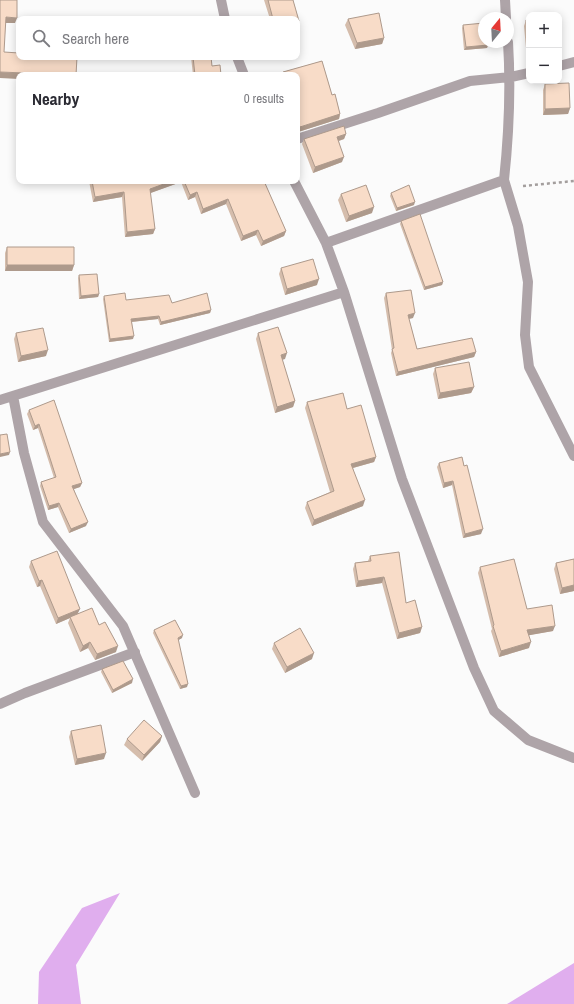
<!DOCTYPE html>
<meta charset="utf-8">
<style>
body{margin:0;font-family:"Archivo Narrow",sans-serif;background:#f2f2f3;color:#2b2b33}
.controls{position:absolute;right:12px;top:12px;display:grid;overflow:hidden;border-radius:8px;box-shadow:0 2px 10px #0003}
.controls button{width:36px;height:36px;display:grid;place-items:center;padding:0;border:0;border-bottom:1px solid #e1e1e2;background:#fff;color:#2b2b33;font:20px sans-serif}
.compass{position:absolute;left:478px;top:12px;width:36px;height:36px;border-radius:50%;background:#fff;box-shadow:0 2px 10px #0003;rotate:18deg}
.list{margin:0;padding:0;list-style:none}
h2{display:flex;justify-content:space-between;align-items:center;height:52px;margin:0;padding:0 16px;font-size:17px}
h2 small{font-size:13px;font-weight:400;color:#7c7c81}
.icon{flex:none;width:22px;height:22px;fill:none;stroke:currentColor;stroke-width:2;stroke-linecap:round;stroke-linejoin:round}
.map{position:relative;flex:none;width:574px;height:1004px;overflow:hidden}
.search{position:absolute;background:#fff;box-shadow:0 2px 10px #0003;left:16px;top:16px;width:284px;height:44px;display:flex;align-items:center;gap:10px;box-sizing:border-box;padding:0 14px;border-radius:8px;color:#7c7c81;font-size:15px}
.panel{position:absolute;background:#fff;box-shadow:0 2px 10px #0003;left:16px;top:72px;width:284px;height:112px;border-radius:8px}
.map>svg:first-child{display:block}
.water{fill:#e0aeee}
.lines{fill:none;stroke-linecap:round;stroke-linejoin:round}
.path{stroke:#a39e9d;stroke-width:2.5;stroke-dasharray:3 3;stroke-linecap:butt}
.street{stroke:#aea4a8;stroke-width:10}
.wall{fill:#d5bdac}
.shaded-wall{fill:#ae9a8c}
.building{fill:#f8dcc8;stroke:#ae9a8c}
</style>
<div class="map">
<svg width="574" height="1004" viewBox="0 0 574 1004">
<rect width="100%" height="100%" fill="#fbfbfb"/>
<path class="water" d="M120,893L76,965L81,1004H38L39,972L82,908Z
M574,963V1004H507Z"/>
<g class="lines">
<path class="path" d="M523,186L574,181"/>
<path class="street" d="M221,0L225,19
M505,0L506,18
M237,57L244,75
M559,66L574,62
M297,139L378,113L470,81L511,77L529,73
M504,180L518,226L528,282L525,335L529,367L574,456
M294,181L326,243L344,292L402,479L474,668L494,711L528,740L574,758
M326,243L504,180C509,133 511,89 508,42
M13,396L24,453L43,522L123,626L195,793
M0,400L344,292
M0,704L25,693L135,652"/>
</g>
<path class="wall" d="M264,0H293L299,21L297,26V19H270Z
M348,19L384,38L382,44L355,49L345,25Z
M529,19V59H527L524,26L526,20Z
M463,25L488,45L487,48L464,50L462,28Z
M191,57H211L212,66L221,75H193Z
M322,61L332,95L335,94L340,114L339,119L298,132L297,129V75H281L283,72Z
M545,84L570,108L568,114L543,115V90Z
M346,134L344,139L339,141L342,162L313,173L302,144L304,139Z
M89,181H264L286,231L284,236L261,246L256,235L241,241L226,204L201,214L195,197L188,200L181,182L150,193L155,229L153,234L125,237L122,197L93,202Z
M391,193L414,205L396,211L390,196Z
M341,194L372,213L346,222L338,200Z
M401,221L443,282L442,285L424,290L400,224Z
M7,247L74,265L72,271H5V253Z
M281,268L317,285L285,295L279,274Z
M79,275L99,294L98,297L79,299L78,278Z
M386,293L413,318L409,319L417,349L476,352L474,357L396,376L391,353L392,350L384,298Z
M104,296L126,300L172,303L211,310L210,313L160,325L158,319L132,322L133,339L109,342L103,299Z
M16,333L46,356L18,362L14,339Z
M258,333L285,359H282L295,401L293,407L275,413L256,339Z
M435,368L474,387L471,393L438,399L433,374Z
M307,402L347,409L376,457L374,462L353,468L363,506L312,526L305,508L307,502L330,492L305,408Z
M29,410L82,483L80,487L74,489L86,526L69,533L58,507L48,510L40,486L41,482L54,478L38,428L33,430L27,414Z
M462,457L481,534L463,538L452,485L443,488L437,467L439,463Z
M370,556L406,603L422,627L420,633L397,639L382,583L356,587L353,569L355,563L368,561Z
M574,559V591L560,594L554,569L556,563Z
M31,561L78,614L99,625L116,652L95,660L88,648L80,652L68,623L70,618L56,624L40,586L37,587L29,567Z
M480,567L527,609L553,631L529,635V648L499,657L491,631L492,629L478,573Z
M154,630L182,638L178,640L187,687L180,689L153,633Z
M274,643L312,659L285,673L272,649Z
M102,669L132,683L112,693L101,672Z
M71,731L104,759L75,765L69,737Z
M162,736L160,742L142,761L124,745L127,739Z"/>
<path class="shaded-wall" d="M6,17L17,18L15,23H4Z
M384,38L382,44L355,49L357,43Z
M488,45L487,48L464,50L466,47Z
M0,72L76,75H19V79L0,78Z
M570,108L568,114L543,115L545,109Z
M340,114L339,119L298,132L300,127Z
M346,134L344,139L335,142L337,137Z
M344,157L342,162L313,173L315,167Z
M172,181H181V182L148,194L150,189Z
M124,192L122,197L93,202L95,197Z
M197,192L195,197L188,200L190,195Z
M228,199L226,204L201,214L203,209Z
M415,202L414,205L396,211L397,208Z
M374,207L372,213L346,222L349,216Z
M155,229L153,234L125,237L127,232Z
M258,230L256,235L241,241L243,236Z
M286,231L284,236L261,246L263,241Z
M7,265H74L72,271H5Z
M319,279L317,285L285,295L287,289Z
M443,282L442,285L424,290L425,287Z
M99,294L98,297L79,299L81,296Z
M211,310L210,313L160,325L161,322Z
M415,313L413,318L407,319L408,315Z
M159,316L158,319L130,322L131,319Z
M134,336L133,339L109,342L110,339Z
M48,350L46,356L18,362L21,356Z
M476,352L474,357L396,376L398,372Z
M287,353L285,359L279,361L281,355Z
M474,387L471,393L438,399L440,393Z
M295,401L293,407L275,413L277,407Z
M39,424L38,428L33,430L35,426Z
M10,452L9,455L0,457V454Z
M376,457L374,462L349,469L351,464Z
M453,481L452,485L443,488L444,483Z
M82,483L80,487L71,490L72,486Z
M365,500L363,506L312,526L314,520Z
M59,503L58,507L48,510L49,506Z
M88,522L86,526L69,533L71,529Z
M483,529L481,534L463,538L465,534Z
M384,577L382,583L356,587L358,581Z
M42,580L40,586L37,587L39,581Z
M574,585V591L560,594L562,588Z
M80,609L77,615L70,617V618L56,624L58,618Z
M555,626L553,631L525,636L527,630Z
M422,627L420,633L397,639L399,633Z
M183,635L182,638L177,641L178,638Z
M90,642L88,648L80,652L83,646Z
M531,642L529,648L499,657L501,651Z
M118,646L116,652L95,660L97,654Z
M314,653L312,659L285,673L287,667Z
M133,679L132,683L112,693L113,690Z
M188,684L187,687L180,689L181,686Z
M162,736L160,742L142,761L144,755Z
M106,753L104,759L75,765L77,759Z"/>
<path class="building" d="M0,0H17V18L6,17L4,52L19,53V57H77L76,75L0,72Z
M268,0H293L299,21H297V19H273Z
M379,13L384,38L357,43L348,19Z
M529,19V48L526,20Z
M484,23V42H488V45L466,47L463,25Z
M193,57H211L212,66L220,65L221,75H195Z
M322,61L332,95L335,94L340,114L300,127L299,124H297V75H283V72Z
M569,83L570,108L545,109V84Z
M344,126L346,134L337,137L344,157L315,167L304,139Z
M92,181H172L150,189L155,229L127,232L124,192L95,197Z
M184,181H264L286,231L263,241L258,230L243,236L228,199L203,209L197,192L190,195Z
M366,185L374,207L349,216L341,194Z
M409,185L415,202L397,208L391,193Z
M420,214L443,282L425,287L401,221Z
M7,247H74V265H7Z
M313,259L319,279L287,289L281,268Z
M97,274L99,294L81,296L79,275Z
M411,290L415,313L408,315L417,349L472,338L476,352L398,372L392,349L394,348L386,293Z
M125,293L126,300L169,295L172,303L207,293L211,310L161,322L159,316L131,319L134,336L110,339L104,296Z
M278,327L287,353L281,355L295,401L277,407L258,333Z
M43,328L48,350L21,356L16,333Z
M469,362L474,387L440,393L435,368Z
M343,393L347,409L361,405L376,457L351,464L365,500L314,520L307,502L334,491L307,402Z
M54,400L82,483L72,486L88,522L71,529L59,503L49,506L41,482L56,477L39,424L35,426L29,410Z
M7,434L10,452L0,454V435Z
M462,457L464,466L467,465L483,529L465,534L453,481L444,483L439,463Z
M57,551L80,609L58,618L42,580L39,581L31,561Z
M399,552L406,603L415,600L422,627L399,633L384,577L358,581L355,563L371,561L370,556Z
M514,559L527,609L552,605L555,626L527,630L531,642L501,651L493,626L494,625L480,567Z
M574,559V585L562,588L556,563Z
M92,608L99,625L105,622L118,646L97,654L90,642L83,646L70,617Z
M175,620L183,635L178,638L188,684L181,686L154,630Z
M300,628L314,653L287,667L274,643Z
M123,661L133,679L113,690L102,669Z
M144,720L162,736L144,755L127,739Z
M101,725L106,753L77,759L71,731Z"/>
</svg>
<div class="controls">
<button>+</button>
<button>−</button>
</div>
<svg class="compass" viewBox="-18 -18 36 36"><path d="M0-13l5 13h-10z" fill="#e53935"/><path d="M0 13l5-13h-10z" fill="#7c7c81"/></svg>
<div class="search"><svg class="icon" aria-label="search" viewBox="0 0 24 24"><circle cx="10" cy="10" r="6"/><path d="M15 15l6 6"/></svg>Search here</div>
<section class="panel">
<h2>Nearby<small>0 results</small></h2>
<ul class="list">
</ul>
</section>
</div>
